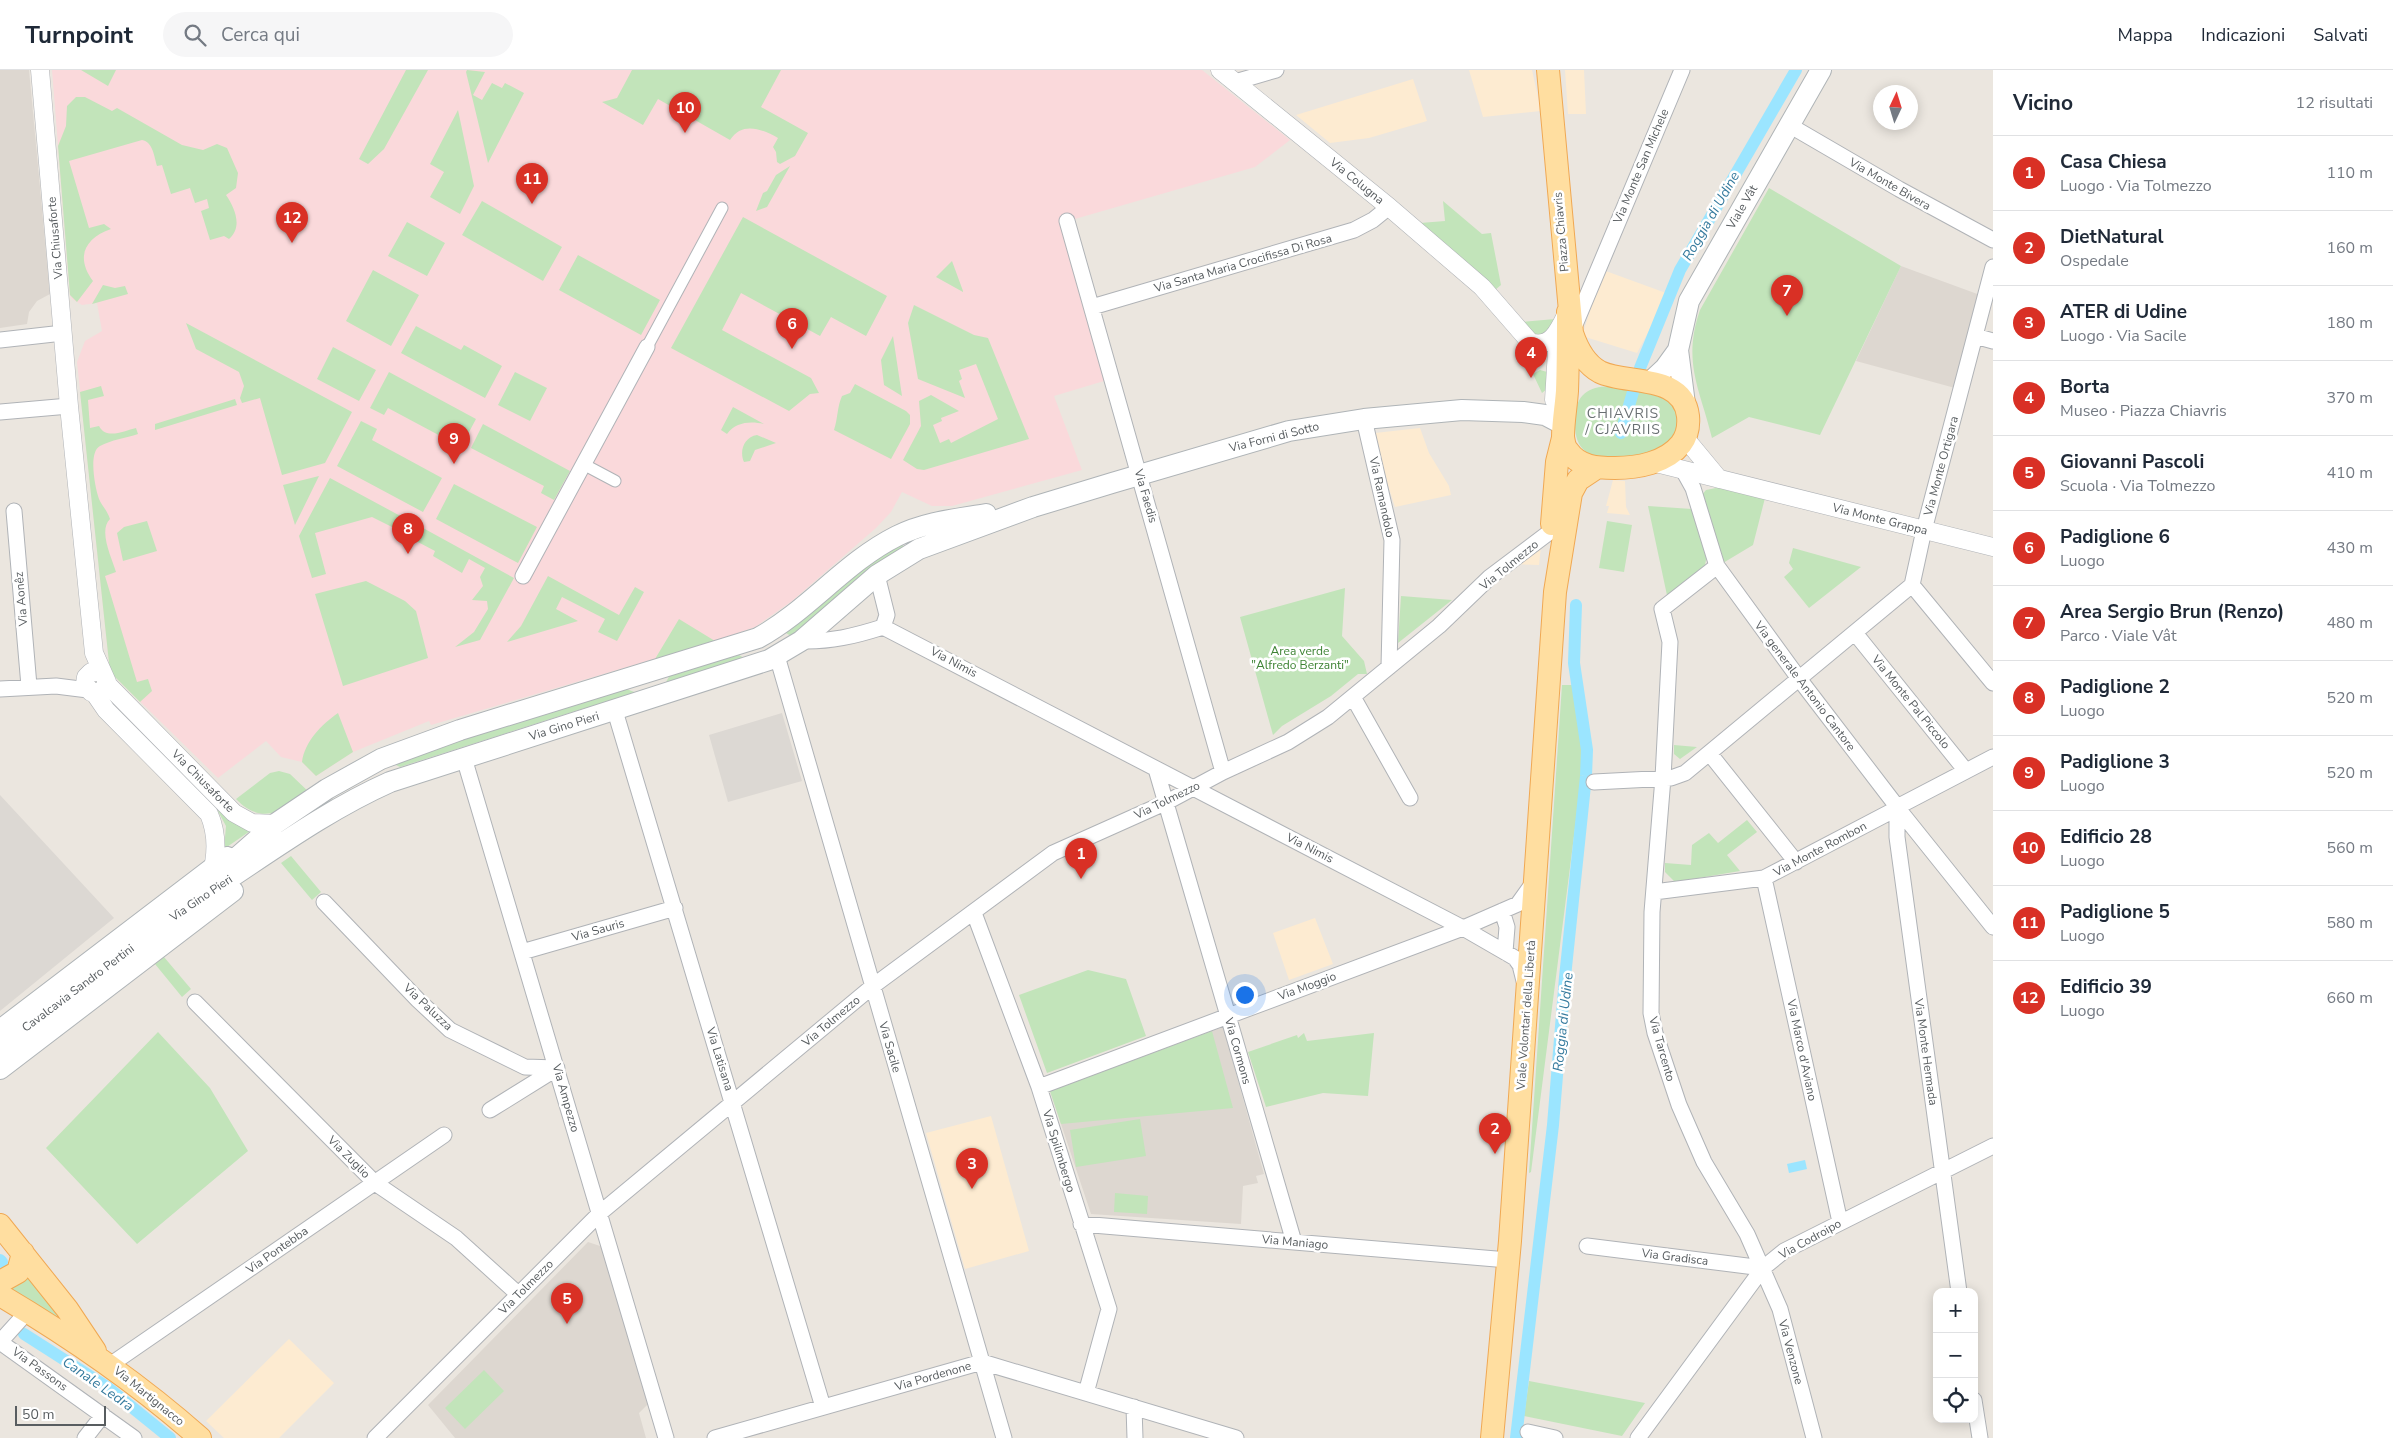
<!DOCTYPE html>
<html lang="it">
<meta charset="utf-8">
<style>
body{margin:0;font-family:"Nunito Sans",sans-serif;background:#f6f6f7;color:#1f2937}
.controls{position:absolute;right:15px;bottom:15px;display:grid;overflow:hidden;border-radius:10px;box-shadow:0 2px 12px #0003}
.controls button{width:45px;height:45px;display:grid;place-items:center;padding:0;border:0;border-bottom:1px solid #e0e1e3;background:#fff;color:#1f2937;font:25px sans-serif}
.compass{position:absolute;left:1873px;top:15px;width:45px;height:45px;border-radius:50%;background:#fff;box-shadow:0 2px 12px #0003;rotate:4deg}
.scale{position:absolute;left:15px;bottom:12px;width:91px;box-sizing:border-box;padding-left:5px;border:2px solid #585d60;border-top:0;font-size:14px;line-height:18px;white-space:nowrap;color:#585d60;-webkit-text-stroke:4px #fff;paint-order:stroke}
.you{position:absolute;left:1244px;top:924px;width:18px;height:18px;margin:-12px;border:4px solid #fff;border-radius:50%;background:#1a73e8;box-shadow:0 0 0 8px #1a73e833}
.badge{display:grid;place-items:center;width:32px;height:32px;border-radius:50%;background:#d93025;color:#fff;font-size:16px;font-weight:700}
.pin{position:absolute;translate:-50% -41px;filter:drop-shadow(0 1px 2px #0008)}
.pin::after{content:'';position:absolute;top:26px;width:18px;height:15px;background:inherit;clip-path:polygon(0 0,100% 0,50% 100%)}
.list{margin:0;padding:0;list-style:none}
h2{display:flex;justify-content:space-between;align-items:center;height:65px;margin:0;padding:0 20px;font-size:21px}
h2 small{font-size:16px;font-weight:400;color:#747a83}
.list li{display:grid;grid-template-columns:32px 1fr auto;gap:15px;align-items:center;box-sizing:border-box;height:75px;padding:0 20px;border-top:1px solid #e0e1e3}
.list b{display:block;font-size:19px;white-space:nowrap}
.list p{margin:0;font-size:16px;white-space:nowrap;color:#747a83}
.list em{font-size:16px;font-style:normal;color:#747a83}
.icon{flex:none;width:28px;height:28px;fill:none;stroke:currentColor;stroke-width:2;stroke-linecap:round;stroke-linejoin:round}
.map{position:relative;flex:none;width:1993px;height:1368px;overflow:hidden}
header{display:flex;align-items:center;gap:30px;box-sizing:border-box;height:70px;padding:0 25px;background:#fff;border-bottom:1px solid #e0e1e3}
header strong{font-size:24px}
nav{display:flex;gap:28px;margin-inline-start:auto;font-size:18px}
.search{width:350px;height:45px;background:#f6f6f7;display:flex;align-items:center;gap:12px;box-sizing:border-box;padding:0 18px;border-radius:28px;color:#747a83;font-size:19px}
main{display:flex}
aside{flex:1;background:#fff}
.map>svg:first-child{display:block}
.commercial{fill:#fdebd1}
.industrial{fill:#dcd8d3}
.education{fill:#ddd7d0}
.medical{fill:#fad9db}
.green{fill:#c2e4ba}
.water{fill:#9be5ff}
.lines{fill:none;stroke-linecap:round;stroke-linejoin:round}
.stream{stroke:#9be5ff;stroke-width:4}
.canal{stroke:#9be5ff;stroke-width:12}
.pedestrian-casing{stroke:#b0b3b7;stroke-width:13}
.minor-casing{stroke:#b0b3b7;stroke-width:17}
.tertiary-casing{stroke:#b0b3b7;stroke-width:19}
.secondary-casing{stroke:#afb4b7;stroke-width:22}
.primary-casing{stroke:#f0a853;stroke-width:24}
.pedestrian{stroke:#fff;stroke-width:11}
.minor{stroke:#fff;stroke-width:15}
.tertiary{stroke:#fff;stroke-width:18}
.secondary{stroke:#fff;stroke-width:20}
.primary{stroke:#ffdea0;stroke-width:22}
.labels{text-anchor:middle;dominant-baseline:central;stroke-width:5;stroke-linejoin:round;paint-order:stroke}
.street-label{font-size:12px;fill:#585d60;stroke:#fff}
.park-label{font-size:12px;fill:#3e8334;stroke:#fff}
.water-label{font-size:14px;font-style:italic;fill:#367b9e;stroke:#fff}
.neighbourhood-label{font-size:14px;letter-spacing:1px;fill:#696f72;stroke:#fff}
</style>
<header>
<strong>Turnpoint</strong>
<div class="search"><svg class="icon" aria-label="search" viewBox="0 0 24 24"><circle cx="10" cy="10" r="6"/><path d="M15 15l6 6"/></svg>Cerca qui</div>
<nav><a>Mappa</a><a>Indicazioni</a><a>Salvati</a></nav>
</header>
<main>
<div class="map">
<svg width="1993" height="1368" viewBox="0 0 1993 1368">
<rect width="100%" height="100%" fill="#ebe6df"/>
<path class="commercial" d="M1469,0H1532L1541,41L1483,47Z
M1565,0H1584L1586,44H1568Z
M1413,9L1427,51L1369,68L1330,73L1296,45Z
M1603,200L1666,223L1659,242L1637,283L1582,266Z
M1420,358L1429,383L1449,416L1451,425L1395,437L1381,394L1375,363Z
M1613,410L1625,411L1626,437L1630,445L1607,443L1609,436H1606Z
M1541,476L1539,495L1512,494Z
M1315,848L1333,894L1289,910L1273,863Z
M991,1046L1029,1181L965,1199L926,1063Z
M289,1269L334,1313L279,1368H224L206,1351Z"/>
<path class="industrial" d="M782,643L802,711L728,732L709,665Z
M0,725L114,848L0,941Z"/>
<path class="education" d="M0,0H29L50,224L37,231L29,242L27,254L0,258Z
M1901,196L1980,225L1955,318L1856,291Z
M1223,957L1264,1104L1256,1106L1258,1113L1243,1116L1241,1154L1091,1144L1050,1021Z
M588,1172L603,1177L650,1332L639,1343L646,1368H455L428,1335Z"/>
<path class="medical" d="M52,0H1202L1290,70L1255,97L1061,153L1104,311L1054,326L1082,400L952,436H932L902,422L891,442L876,458L792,531L755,557L715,571L431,655L429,651L353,682L316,706L302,692L281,687L266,671L218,708L110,602L77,292L85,271L102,261L97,233L82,235L72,229L70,225Z"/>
<path class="green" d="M81,0H116L108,16Z
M406,0H428L384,79L368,94L359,89Z
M467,0L485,2L473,25L482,30L492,13L502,18L505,13L524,23L488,93L466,2Z
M632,0H781L761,37L808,63L795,86L780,94L777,92L776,82L773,77L778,68C762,59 742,51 730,70L658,29L643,55L602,32L617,28Z
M76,27H85L112,41L117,38L182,75L203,80L217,74L227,78L238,103L236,118L226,125C235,138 243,157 229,169L224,166L210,170L201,141L209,138L207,129L195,133L190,118L171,124L162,95L157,96C154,86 153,72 142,70L69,91L89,158L104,154L111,159C85,168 75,187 93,211L77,232L70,225L58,76L66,56L67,36Z
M458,40L474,116L460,144L430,127L444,102L430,94Z
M790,96L767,137L756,141L763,123L767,121L776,105Z
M1769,118L1901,196L1820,365L1749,347L1712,368C1700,319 1682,292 1700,240Z
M482,131L562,177L543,211L462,165Z
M1443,131L1482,164L1491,163L1501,215L1495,220L1420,153L1445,151Z
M743,147L887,226L866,266L831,247L820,266L741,223L722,260L811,308L819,323L810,324L789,341L671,278Z
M407,152L445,173L427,206L388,186Z
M578,185L660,230L641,265L559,220Z
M952,191L963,221V222L936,207Z
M373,200L419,225L391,276L346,251Z
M103,215L115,218L125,216L128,224L92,234Z
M914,235L974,265L988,268L1029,369L924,400L917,399L903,390L921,356L919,331L931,325L959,341L941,348L942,351L933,355L940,373L949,369L951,373L998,349L976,294L959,300L962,309L959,311L965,328L918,309L908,253Z
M1555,249L1554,257L1537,268L1520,252Z
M186,253L352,342L325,393L282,405L260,328L242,333L240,328L244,316L239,302L196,279Z
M416,256L461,280L464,275L502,296L485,328L401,283Z
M893,266L902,326L884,315L881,290Z
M333,277L376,300L359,331L317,309Z
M1540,300L1551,303L1547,319L1542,323L1533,304Z
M389,302L476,349L461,377L388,338L384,345L370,338Z
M515,302L547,318L530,351L498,335Z
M855,314L906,341L910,345V354L891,389L834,360C838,348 837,337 842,326L850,323Z
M101,316L104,326L88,330L90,358L99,356C106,370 124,361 136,358L138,364C126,368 111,370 100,376C88,382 95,418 99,429C102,436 107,440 110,449C98,461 112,488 116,502L105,506L137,612L148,609L152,621L140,632L110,602L80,322Z
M1616,316C1629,319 1653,321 1664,327C1685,338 1679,366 1663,377C1656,383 1642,384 1634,386C1596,393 1569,386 1576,341C1579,319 1596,316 1616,316Z
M235,329L237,335L155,360V354Z
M733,337L764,354C750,351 736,352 727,364L721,360Z
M361,351L377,359L372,370L442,408L423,442L337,396Z
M483,354L570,401L554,430L541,423L544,416L471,378Z
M757,365L776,373L755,380L750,391L744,392C739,381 744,367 757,365Z
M319,406L295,455L283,415Z
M330,408L419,456L412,467L372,447L315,463L326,504L312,508L299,466Z
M454,414L537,457L518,493L436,449Z
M1721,417L1765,428L1753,475L1723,493L1701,426L1706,420Z
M1648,436L1692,439L1707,485L1705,495L1704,499L1668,530Z
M147,451L157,481L123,491L117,463L124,457Z
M1607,451L1632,455L1624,502L1599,498Z
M423,458L514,508L480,570L455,577L474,562L488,539L487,531L472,530L483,516L480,507L485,498L469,489L462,503L433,486L435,481L416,471Z
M902,474L905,478L801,561L791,566L786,563L790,554H798L869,493Z
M1793,478L1861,497L1809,538L1784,507L1793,499L1789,493Z
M548,506L619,545L635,517L644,522L617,571L598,562L605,549L562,527L556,539L578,551L507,572L521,556Z
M366,511L405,531L416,541L428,588L343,616L315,524Z
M1345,518L1342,566L1364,591L1367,604H1358L1331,626L1282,656L1273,665L1240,547Z
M1401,526L1452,530L1398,573Z
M679,549L715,571L655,589Z
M739,585L744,588L666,612L670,605Z
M1562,615H1573L1584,688L1531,1102L1529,1103Z
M621,617L645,626L595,641L585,638L400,697L394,694L398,689Z
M338,643L353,682L316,706L302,692C305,671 321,655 338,643Z
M1674,675L1697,677L1680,689L1674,684Z
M279,701L290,704L311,724C284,739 263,757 236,729L270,703Z
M213,732L253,759L224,779L226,756Z
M1747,750L1757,762L1727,785L1740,801L1675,812L1665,802V793L1691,795L1692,775L1709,763L1718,773Z
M291,786L321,822L312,830L281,793Z
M164,887L191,919L182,927L155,894Z
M1088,900L1126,909L1146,966L1047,1003L1019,925Z
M1212,961L1233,1038L1061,1054L1050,1021Z
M158,962L210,1018L248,1081L137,1174L46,1078Z
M1304,963L1307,971L1374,963L1368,1026L1323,1023L1266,1037L1248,982L1297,965L1298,968Z
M1140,1049L1146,1086L1076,1097L1070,1060Z
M1115,1123L1148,1126L1147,1144L1114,1142Z
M27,1197L82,1272L6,1220Z
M484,1300L504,1321L465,1359L445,1338Z
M1529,1311L1645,1333L1622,1366L1524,1346Z"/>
<path class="water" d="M1805,1090L1807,1099L1789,1103L1787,1094Z"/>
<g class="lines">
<path class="stream" d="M1553,1055L1556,1046L1563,979L1559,968"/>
<path class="canal" d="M1640,298L1680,200L1796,0
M1621,363L1633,322
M0,1190L2,1192
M24,1264L107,1317L170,1368
M1516,1368L1553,1055L1565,907L1586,706L1587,680L1574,593L1576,535"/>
<defs>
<path id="pedestrian" d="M647,277L722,138
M583,394L615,411"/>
<path id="minor" d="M1235,12L1276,0
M1789,55L1899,119L1993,170
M1067,151L1223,702
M1092,237L1354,160L1373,150L1389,137
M1574,257L1682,0
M1975,266L1993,271
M0,270L63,263
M0,342L69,336
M1364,349L1392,470L1389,597
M1683,400L1693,418L1717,496L1800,610L1895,734
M14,441L29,616
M1717,496L1662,539L1670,572L1663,708L1652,842L1651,943L1655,963L1679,1035L1704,1092L1747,1164L1780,1239L1814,1368
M523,506L647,277
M1912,515L1993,613
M883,557L1463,858L1515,888L1520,895L1524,911
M1855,563L1966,701
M801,571C830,572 855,566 883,557L887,545L877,505
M777,586L1004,1368
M0,619L56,616L88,620
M1353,627L1410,728
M615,641L823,1337
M1710,684L1796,792
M464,688L666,1368
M1156,699L1294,1172
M1594,712L1671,708L1685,703L1912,515L1924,460L1993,197
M1901,735L1993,687
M1900,741L1993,857
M1897,742V767L1959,1222
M1764,808L1840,1152
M1654,822L1764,808L1894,740
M324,832L418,930L450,960L525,997L557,998
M1502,841L1507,857L1505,882
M974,843L1039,1017L1109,1239L1086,1323
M522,882L675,838
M195,932L375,1113L456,1168L518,1224
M1039,1017L1463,858L1518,834L1533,813
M490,1040L556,999
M1081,1154L1508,1190
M1587,1176L1763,1198
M0,1272L134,1368
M0,1272L28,1241
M110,1295L444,1065
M1974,1330L1980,1368
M1134,1337L1135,1368
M1528,1362L1555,1368
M85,1368L103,1345
M375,1368L600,1143L873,916L1053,783L1167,732L1223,702L1288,672L1328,647L1439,556L1490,507L1551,461
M715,1368L982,1292L1236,1368
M1638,1368L1763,1198L1784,1181L1993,1076"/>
<path id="tertiary" d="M40,0L69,336L94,583L107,612L102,622H91L85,614L86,607L91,602H101
M1220,0L1389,137L1482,217L1530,272C1551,280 1560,258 1567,243
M1554,330L1558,264
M1685,368L1719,409
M1652,392L1993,477
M107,614L234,743L252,753L275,754
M95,624L106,640L209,744C218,765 217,785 211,806"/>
<path id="secondary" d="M1650,312L1665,298L1678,280
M1685,334L1678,280L1689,231L1821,0
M219,803L275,754L327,719L381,689L460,660L758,568C809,540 845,492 897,466C925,452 956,449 986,444
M0,960L227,787
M0,977C77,918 154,860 233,806C284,772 334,737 390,712L769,590L801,571L877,505L919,479L1033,437L1112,413L1289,361L1364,349L1462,340L1523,342L1545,345L1564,355
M0,999L233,821"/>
<path id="primary" d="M1548,0L1572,263C1577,278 1585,294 1600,302C1626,315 1683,303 1688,346C1689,356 1687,366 1681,374C1666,393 1637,398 1615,398C1597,398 1579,397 1568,381C1564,377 1564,372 1563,367C1563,352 1566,336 1567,321C1568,295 1568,268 1568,242
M1552,454L1557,392L1563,368
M0,1155L67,1239L95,1281
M0,1212L18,1202L23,1183
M0,1225C71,1267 138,1313 200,1368
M1492,1368L1510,1171L1555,522L1571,423L1578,410L1596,398"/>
</defs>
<use href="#pedestrian" class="pedestrian-casing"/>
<use href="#minor" class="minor-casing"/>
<use href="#tertiary" class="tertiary-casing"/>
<use href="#secondary" class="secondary-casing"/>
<use href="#primary" class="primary-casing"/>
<use href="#pedestrian" class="pedestrian"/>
<use href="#minor" class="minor"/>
<use href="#tertiary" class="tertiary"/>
<use href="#secondary" class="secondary"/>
<use href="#primary" class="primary"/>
</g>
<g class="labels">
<g class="street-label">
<text transform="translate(1641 96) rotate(-67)">Via Monte San Michele</text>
<text transform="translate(1357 111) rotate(39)">Via Colugna</text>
<text transform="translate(1890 114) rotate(30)">Via Monte Bivera</text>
<text transform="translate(1742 137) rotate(-60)">Viale Vât</text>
<text transform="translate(1561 162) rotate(-95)">Piazza Chiavris</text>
<text transform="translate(55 168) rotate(-95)">Via Chiusaforte</text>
<text transform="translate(1243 193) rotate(-16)">Via Santa Maria Crocifissa Di Rosa</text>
<text transform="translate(1274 367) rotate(-14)">Via Forni di Sotto</text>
<text transform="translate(1941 396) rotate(-75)">Via Monte Ortigara</text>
<text transform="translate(1146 426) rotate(74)">Via Faedis</text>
<text transform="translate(1382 427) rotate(78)">Via Ramandolo</text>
<text transform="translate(1880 449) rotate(14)">Via Monte Grappa</text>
<text transform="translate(1509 495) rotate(-39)">Via Tolmezzo</text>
<text transform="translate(21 529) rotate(-95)">Via Aonêz</text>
<text transform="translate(954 592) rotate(28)">Via Nimis</text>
<text transform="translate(1805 616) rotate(53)">Via generale Antonio Cantore</text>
<text transform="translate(1911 632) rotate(51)">Via Monte Pal Piccolo</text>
<text transform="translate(564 656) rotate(-17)">Via Gino Pieri</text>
<text transform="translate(203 711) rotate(45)">Via Chiusaforte</text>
<text transform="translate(1167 730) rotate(-26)">Via Tolmezzo</text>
<text transform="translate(1310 778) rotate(27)">Via Nimis</text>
<text transform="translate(1820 779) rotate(-28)">Via Monte Rombon</text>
<text transform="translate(201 828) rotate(-34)">Via Gino Pieri</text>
<text transform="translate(598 860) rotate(-16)">Via Sauris</text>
<text transform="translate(1307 916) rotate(-20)">Via Moggio</text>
<text transform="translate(78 918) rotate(-37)">Cavalcavia Sandro Pertini</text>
<text transform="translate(428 937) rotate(43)">Via Paluzza</text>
<text transform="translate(1526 945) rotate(-86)">Viale Volontari della Libertà</text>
<text transform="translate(831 951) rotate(-40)">Via Tolmezzo</text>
<text transform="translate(890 977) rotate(74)">Via Sacile</text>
<text transform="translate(1662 979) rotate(74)">Via Tarcento</text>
<text transform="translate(1802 980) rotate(78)">Via Marco d'Aviano</text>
<text transform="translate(1238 981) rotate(74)">Via Cormons</text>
<text transform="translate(1926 982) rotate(82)">Via Monte Hermada</text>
<text transform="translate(720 989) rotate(73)">Via Latisana</text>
<text transform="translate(566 1028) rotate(74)">Via Ampezzo</text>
<text transform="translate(1059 1081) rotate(73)">Via Spilimbergo</text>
<text transform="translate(349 1087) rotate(45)">Via Zuglio</text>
<text transform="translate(1810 1169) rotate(-29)">Via Codroipo</text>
<text transform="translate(1295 1172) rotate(5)">Via Maniago</text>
<text transform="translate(277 1180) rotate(-35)">Via Pontebba</text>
<text transform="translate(1675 1187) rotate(7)">Via Gradisca</text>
<text transform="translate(526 1217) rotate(-45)">Via Tolmezzo</text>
<text transform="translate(1791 1282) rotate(75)">Via Venzone</text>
<text transform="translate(40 1299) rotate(36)">Via Passons</text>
<text transform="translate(933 1306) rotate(-16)">Via Pordenone</text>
<text transform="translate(149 1326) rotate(39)">Via Martignacco</text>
</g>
<g class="park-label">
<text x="1300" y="581">Area verde<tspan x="1300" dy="14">"Alfredo Berzanti"</tspan></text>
</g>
<g class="water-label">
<text transform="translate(1711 146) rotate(-60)">Roggia di Udine</text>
<text transform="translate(1563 952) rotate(-84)">Roggia di Udine</text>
<text transform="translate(98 1314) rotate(35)">Canale Ledra</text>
</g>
<g class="neighbourhood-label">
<text x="1623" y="343">CHIAVRIS<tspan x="1623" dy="16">/ CJAVRIIS</tspan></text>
</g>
</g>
</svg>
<div class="controls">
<button>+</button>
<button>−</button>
<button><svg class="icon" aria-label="locate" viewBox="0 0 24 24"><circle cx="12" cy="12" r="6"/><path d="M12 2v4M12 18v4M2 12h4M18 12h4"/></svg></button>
</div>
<svg class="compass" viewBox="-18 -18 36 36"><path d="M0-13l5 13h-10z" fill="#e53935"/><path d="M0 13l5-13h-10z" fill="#747a83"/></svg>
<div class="scale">50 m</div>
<div class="you"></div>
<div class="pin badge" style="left:1081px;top:809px">1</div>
<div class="pin badge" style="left:1495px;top:1084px">2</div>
<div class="pin badge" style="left:972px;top:1119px">3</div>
<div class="pin badge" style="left:1531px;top:308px">4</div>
<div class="pin badge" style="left:567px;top:1254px">5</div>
<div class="pin badge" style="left:792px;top:279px">6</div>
<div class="pin badge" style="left:1787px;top:246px">7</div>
<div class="pin badge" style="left:408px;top:484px">8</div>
<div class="pin badge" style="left:454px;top:394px">9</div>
<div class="pin badge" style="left:685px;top:63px">10</div>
<div class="pin badge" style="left:532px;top:134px">11</div>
<div class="pin badge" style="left:292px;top:173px">12</div>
</div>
<aside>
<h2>Vicino<small>12 risultati</small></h2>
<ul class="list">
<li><span class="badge">1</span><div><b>Casa Chiesa</b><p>Luogo · Via Tolmezzo</p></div><em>110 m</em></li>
<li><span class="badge">2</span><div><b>DietNatural</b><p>Ospedale</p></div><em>160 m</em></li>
<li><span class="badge">3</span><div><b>ATER di Udine</b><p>Luogo · Via Sacile</p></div><em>180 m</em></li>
<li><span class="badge">4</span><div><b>Borta</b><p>Museo · Piazza Chiavris</p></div><em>370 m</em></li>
<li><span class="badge">5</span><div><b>Giovanni Pascoli</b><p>Scuola · Via Tolmezzo</p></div><em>410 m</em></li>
<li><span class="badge">6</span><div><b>Padiglione 6</b><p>Luogo</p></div><em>430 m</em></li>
<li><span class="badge">7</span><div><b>Area Sergio Brun (Renzo)</b><p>Parco · Viale Vât</p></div><em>480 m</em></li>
<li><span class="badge">8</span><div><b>Padiglione 2</b><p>Luogo</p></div><em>520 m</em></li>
<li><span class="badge">9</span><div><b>Padiglione 3</b><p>Luogo</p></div><em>520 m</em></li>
<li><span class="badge">10</span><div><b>Edificio 28</b><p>Luogo</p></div><em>560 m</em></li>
<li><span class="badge">11</span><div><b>Padiglione 5</b><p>Luogo</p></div><em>580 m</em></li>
<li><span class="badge">12</span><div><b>Edificio 39</b><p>Luogo</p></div><em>660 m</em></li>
</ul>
</aside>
</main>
